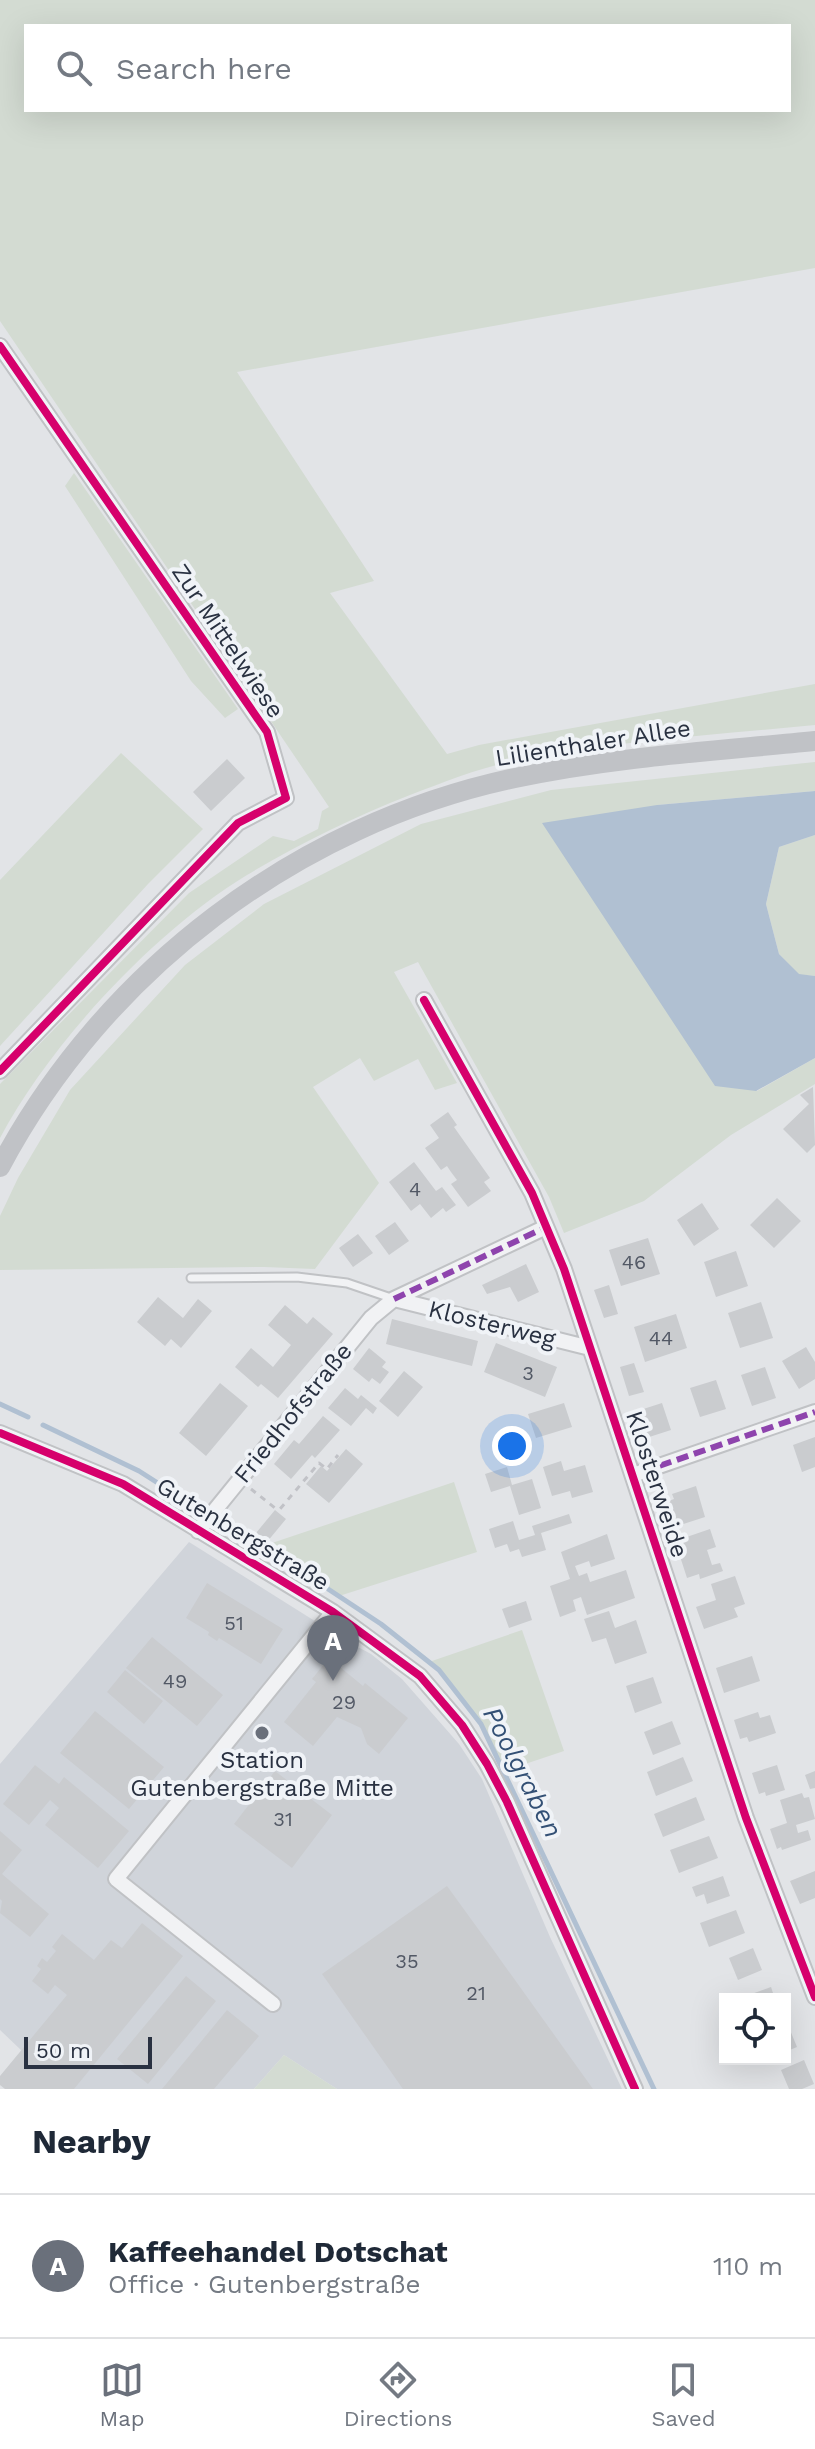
<!DOCTYPE html>
<meta charset="utf-8">
<style>
body{margin:0;font-family:"Work Sans",sans-serif;background:#f6f6f7;color:#1f2937}
.controls{position:absolute;right:24px;bottom:24px;display:grid;overflow:hidden;border-radius:0px;box-shadow:0 8px 32px #0002}
.controls button{width:72px;height:72px;display:grid;place-items:center;padding:0;border:0;border-bottom:2px solid #e0e1e3;background:#fff;color:#1f2937;font:40px sans-serif}
.scale{position:absolute;left:24px;bottom:20px;width:128px;box-sizing:border-box;padding-left:8px;border:4px solid #293141;border-top:0;font-size:22px;line-height:28px;white-space:nowrap;color:#293141;-webkit-text-stroke:6px #f0f3f7;paint-order:stroke}
.you{position:absolute;left:512px;top:1446px;width:28px;height:28px;margin:-20px;border:6px solid #fff;border-radius:50%;background:#1a73e8;box-shadow:0 0 0 12px #1a73e833}
.badge{display:grid;place-items:center;width:52px;height:52px;border-radius:50%;background:#6a707b;color:#fff;font-size:26px;font-weight:700}
.pin{position:absolute;translate:-50% -66px;filter:drop-shadow(0 2px 4px #0008)}
.pin::after{content:'';position:absolute;top:42px;width:28px;height:24px;background:inherit;clip-path:polygon(0 0,100% 0,50% 100%)}
.list{margin:0;padding:0;list-style:none}
h2{display:flex;justify-content:space-between;align-items:center;height:104px;margin:0;padding:0 32px;font-size:34px}
h2 small{font-size:26px;font-weight:400;color:#747a83}
.list li{display:grid;grid-template-columns:52px 1fr auto;gap:24px;align-items:center;box-sizing:border-box;height:144px;padding:0 32px;border-top:2px solid #e0e1e3}
.list b{display:block;font-size:30px;white-space:nowrap}
.list p{margin:0;font-size:26px;white-space:nowrap;color:#747a83}
.list em{font-size:26px;font-style:normal;color:#747a83}
.icon{flex:none;width:44px;height:44px;fill:none;stroke:currentColor;stroke-width:2;stroke-linecap:round;stroke-linejoin:round}
.map{position:relative;flex:none;width:815px;height:2089px;overflow:hidden}
.search{position:absolute;background:#fff;box-shadow:0 8px 32px #0002;left:24px;right:24px;top:24px;height:88px;display:flex;align-items:center;gap:20px;box-sizing:border-box;padding:0 28px;border-radius:0px;color:#747a83;font-size:30px}
.sheet{height:248px;background:#fff}
nav{display:flex;justify-content:space-around;align-items:center;box-sizing:border-box;height:112px;border-top:2px solid #e0e1e3;background:#fff;font-size:22px;color:#747a83}
nav a{display:grid;justify-items:center;gap:4px}
nav .on{color:#6a707b}
.map>svg:first-child{display:block}
.built{fill:#d0d4da}
.green{fill:#d3dbd2;fill-rule:evenodd}
.water{fill:#b0c0d2}
.lines{fill:none;stroke-linecap:round;stroke-linejoin:round}
.stream{stroke:#b0c0d2;stroke-width:5}
.building{fill:#cacccf}
.lane-casing{stroke:#c0c2c5;stroke-width:11}
.street-casing{stroke:#c0c2c5;stroke-width:18}
.path{stroke:#c1c2c7;stroke-width:3;stroke-dasharray:6 6;stroke-linecap:butt}
.lane{stroke:#f1f2f4;stroke-width:7}
.street{stroke:#f1f2f4;stroke-width:14}
.secondary{stroke:#c0c2c6;stroke-width:20}
.quiet{stroke:#8e44ad;stroke-width:6;stroke-dasharray:12 6;stroke-linecap:butt}
.cycleway-casing{stroke:#f0f3f7;stroke-width:13}
.cycleway{stroke:#d6006c;stroke-width:8}
.poi-dot{fill:#6a707b;stroke:#f0f3f7;stroke-width:3}
.labels{text-anchor:middle;dominant-baseline:central;stroke-width:8;stroke-linejoin:round;paint-order:stroke}
.number-label{font-size:20px;fill:#525865}
.street-label{font-size:24px;fill:#293141;stroke:#f0f3f7}
.poi-label{font-size:24px;fill:#293141;stroke:#f0f3f7}
.water-label{font-size:26px;font-style:italic;fill:#335075;stroke:#f0f3f7}
</style>
<div class="map">
<svg width="815" height="2089" viewBox="0 0 815 2089">
<rect width="100%" height="100%" fill="#e2e4e7"/>
<path class="built" d="M189,1542L345,1640L371,1654L402,1679L459,1744L482,1779L550,1937L622,2089H337L284,2055L254,2089H62L0,2030V1764Z"/>
<path class="green" d="M0,0H815V268L237,372L374,581L330,593L447,754L479,745L815,684V725C715,735 613,741 514,761C479,768 444,782 410,795C354,817 299,844 247,875C155,931 51,1042 0,1138V1084L189,893L273,836L294,841L318,829L322,811L329,807L0,321ZM26,26H789V110H26Z
M74,473L238,709L225,718L191,681L65,486Z
M121,753L203,829L148,884L0,1046V880Z
M815,762V791L657,805L757,1091L815,1058V1084L731,1135L644,1201L564,1233L549,1197L418,962L394,972L457,1083L435,1090L418,1059L374,1081L360,1058L313,1087L379,1183L315,1269L264,1267L0,1270V1216L18,1178L70,1090L185,965L264,904L421,824L551,790Z
M815,835V976L799,975L779,954L766,904L779,847Z
M454,1482L477,1552L339,1596L263,1546Z
M522,1630L564,1751L504,1771C485,1732 464,1689 429,1662Z
M284,2055L337,2089H254Z"/>
<path class="water" d="M815,791V835L779,847L766,904L779,954L799,974L815,976V1058L756,1091L715,1086L542,823L657,805Z"/>
<g class="lines">
<path class="stream" d="M0,1404L28,1417
M43,1425L139,1471L200,1510
M224,1524L263,1546L381,1624L439,1670L481,1724L654,2089"/>
</g>
<path class="building" d="M227,759L245,778L211,811L193,792Z
M813,1087L815,1145L807,1153L783,1129L809,1104L800,1095Z
M448,1112L457,1125L454,1127L490,1178L484,1182L491,1191L468,1207L451,1184L457,1180L451,1172L447,1166L441,1170L425,1148L439,1138L430,1125Z
M414,1162L436,1191L442,1187L456,1205L446,1212L443,1208L431,1218L420,1204L411,1211L389,1182Z
M777,1198L801,1221L774,1248L750,1225Z
M702,1203L719,1229L694,1246L677,1220Z
M395,1222L409,1241L389,1255L375,1236Z
M358,1234L373,1253L353,1267L339,1248Z
M648,1238L660,1274L621,1286L609,1250Z
M736,1251L748,1286L716,1297L704,1262Z
M526,1264L539,1292L518,1302L510,1287L487,1294L482,1285Z
M609,1285L618,1314L604,1318L594,1290Z
M158,1297L183,1318L198,1299L212,1311L181,1348L171,1339L165,1346L137,1322Z
M761,1302L773,1338L740,1348L728,1313Z
M285,1305L307,1324L313,1317L333,1334L278,1398L261,1384L258,1387L235,1367L251,1348L273,1367L291,1345L268,1325Z
M676,1314L687,1348L645,1362L634,1327Z
M392,1319L478,1341L472,1366L386,1344Z
M496,1343L557,1367L545,1397L484,1372Z
M806,1347L815,1362V1379L799,1389L782,1361Z
M369,1348L386,1362L382,1367L389,1372L380,1384L372,1378L369,1382L353,1369Z
M634,1363L644,1392L629,1396L620,1367Z
M765,1367L776,1398L752,1406L741,1375Z
M404,1371L423,1387L398,1417L379,1401Z
M716,1380L726,1409L700,1417L690,1388Z
M220,1383L248,1406L206,1456L179,1433Z
M345,1388L358,1399L361,1395L377,1408L373,1414L366,1408L351,1426L328,1408Z
M564,1403L572,1427L536,1438L528,1414Z
M662,1403L671,1430L643,1439L634,1412Z
M323,1416L340,1430L315,1458L312,1455L291,1479L274,1464L294,1440L299,1444Z
M815,1437V1467L802,1472L793,1445Z
M346,1449L363,1464L329,1503L306,1484L321,1466L327,1471Z
M561,1461L564,1471L585,1465L593,1492L572,1498L570,1491L552,1496L543,1467Z
M507,1467L512,1485L532,1479L541,1508L519,1515L510,1486L491,1492L485,1474Z
M696,1486L705,1517L671,1528L663,1503L674,1499L672,1494Z
M275,1510L286,1519L267,1542L256,1533Z
M569,1514L572,1523L541,1533L546,1550L522,1557L519,1549L510,1552L507,1544L495,1548L489,1529L513,1521L519,1540L535,1535L532,1526Z
M710,1529L716,1547L707,1550L712,1565L720,1563L723,1571L700,1579L699,1574L687,1578L675,1541Z
M607,1534L615,1559L591,1567L589,1561L575,1566L579,1576L587,1573L590,1582L626,1570L635,1598L587,1615L581,1597L573,1600L576,1611L560,1617L550,1586L570,1579L561,1552Z
M735,1576L745,1604L734,1608L738,1617L704,1629L696,1607L716,1600L711,1584Z
M207,1583L283,1629L261,1664L219,1638L217,1641L208,1635L209,1632L186,1618Z
M526,1601L532,1620L509,1628L502,1609Z
M609,1611L615,1628L636,1620L647,1653L615,1664L606,1638L592,1642L584,1619Z
M152,1637L223,1695L197,1726L126,1668Z
M752,1656L760,1681L724,1693L716,1668Z
M329,1658L363,1686L365,1683L408,1718L379,1754L367,1744L361,1728L337,1717L313,1746L284,1722L316,1682L312,1679Z
M125,1670L163,1701L144,1724L107,1692Z
M653,1677L662,1703L635,1713L626,1686Z
M95,1711L164,1767L129,1809L60,1753Z
M758,1712L760,1718L770,1715L776,1733L749,1742L747,1737L740,1739L734,1720Z
M672,1721L681,1744L653,1755L644,1732Z
M259,1726L270,1735L265,1741L254,1732Z
M683,1757L693,1781L656,1796L647,1772Z
M35,1765L59,1784L64,1777L129,1831L98,1868L45,1825L59,1808L50,1800L29,1825L3,1804Z
M777,1765L785,1790L766,1796L765,1792L759,1794L752,1773Z
M275,1771L332,1815L292,1868L234,1824Z
M815,1771V1788L810,1789L805,1775Z
M802,1793L804,1798L809,1797L815,1819L796,1825L798,1833L808,1830L811,1840L782,1850L781,1847L777,1849L770,1829L787,1823L780,1800Z
M696,1797L705,1820L663,1837L654,1814Z
M0,1831L22,1850L2,1874L49,1914L30,1937L0,1913L2,1901L0,1899Z
M709,1836L718,1858L679,1873L670,1850Z
M815,1871V1898L800,1904L790,1881Z
M723,1876L730,1896L707,1904L704,1894L696,1897L692,1887Z
M447,1886L492,1948L593,2089H403L322,1974Z
M736,1910L745,1933L709,1947L700,1923Z
M142,1923L183,1956L74,2089H5L0,2085V2076L67,1995L55,1985L48,1994L32,1981L41,1969L37,1966L42,1958L47,1962L56,1951L52,1947L62,1934L94,1960L111,1940L122,1948Z
M753,1948L762,1970L738,1980L729,1958Z
M186,1976L216,2001L148,2084L117,2059Z
M771,1987L775,1999H747L746,1996Z
M227,2010L259,2036L214,2089H162Z
M788,2025L797,2047L785,2052V2026Z
M804,2060L814,2084L802,2089H789L781,2070Z"/>
<g class="lines">
<defs>
<path id="lane" d="M191,1278L297,1277L347,1283L394,1299"/>
<path id="street" d="M0,346L267,732L286,798L238,823L0,1071
M424,1000L532,1193L564,1269L746,1818L815,1997
M394,1299L590,1348
M0,1433L123,1484L333,1612L420,1676L462,1725L487,1764L507,1802L635,2089
M633,1475L815,1412
M198,1531L371,1318L394,1299L546,1227
M273,2004L116,1879L333,1612"/>
</defs>
<use href="#lane" class="lane-casing"/>
<use href="#street" class="street-casing"/>
<path class="path" d="M251,1489L275,1508L280,1509L319,1463L327,1469L338,1455"/>
<use href="#lane" class="lane"/>
<use href="#street" class="street"/>
<path class="secondary" d="M0,1167C104,971 297,824 515,778C614,757 715,751 815,741"/>
<path class="quiet" d="M394,1299L546,1227
M630,1468L633,1475L815,1412"/>
<defs>
<path id="cycleway" d="M0,346L267,732L286,798L238,823L0,1071
M424,1000L532,1193L564,1269L746,1818L815,1997
M0,1433L123,1484L333,1612L420,1676L462,1725L487,1764L507,1802L635,2089"/>
</defs>
<use href="#cycleway" class="cycleway-casing"/>
<use href="#cycleway" class="cycleway"/>
</g>
<circle class="poi-dot" cx="262" cy="1733" r="8"/>
<g class="labels">
<g class="number-label">
<text x="415" y="1189">4</text>
<text x="634" y="1262">46</text>
<text x="661" y="1338">44</text>
<text x="528" y="1373">3</text>
<text x="234" y="1623">51</text>
<text x="175" y="1681">49</text>
<text x="344" y="1702">29</text>
<text x="283" y="1819">31</text>
<text x="407" y="1961">35</text>
<text x="476" y="1993">21</text>
</g>
<g class="street-label">
<text transform="translate(228 641) rotate(56)">Zur Mittelwiese</text>
<text transform="translate(593 743) rotate(-9)">Lilienthaler Allee</text>
<text transform="translate(492 1324) rotate(14)">Klosterweg</text>
<text transform="translate(293 1413) rotate(-51)">Friedhofstraße</text>
<text transform="translate(657 1484) rotate(72)">Klosterweide</text>
<text transform="translate(243 1534) rotate(31)">Gutenbergstraße</text>
</g>
<g class="poi-label">
<text x="262" y="1760">Station<tspan x="262" dy="28">Gutenbergstraße Mitte</tspan></text>
</g>
<g class="water-label">
<text transform="translate(523 1772) rotate(63)">Poolgraben</text>
</g>
</g>
</svg>
<div class="controls">
<button><svg class="icon" aria-label="locate" viewBox="0 0 24 24"><circle cx="12" cy="12" r="6"/><path d="M12 2v4M12 18v4M2 12h4M18 12h4"/></svg></button>
</div>
<div class="scale">50 m</div>
<div class="you"></div>
<div class="pin badge" style="left:333px;top:1681px">A</div>
<div class="search"><svg class="icon" aria-label="search" viewBox="0 0 24 24"><circle cx="10" cy="10" r="6"/><path d="M15 15l6 6"/></svg>Search here</div>
</div>
<section class="sheet">
<h2>Nearby<small></small></h2>
<ul class="list">
<li><span class="badge">A</span><div><b>Kaffeehandel Dotschat</b><p>Office · Gutenbergstraße</p></div><em>110 m</em></li>
</ul>
</section>
<nav>
<a class="on"><svg class="icon" aria-label="map" viewBox="0 0 24 24"><path d="M3 6l6-2 6 2 6-2v14l-6 2-6-2-6 2zM9 4v14M15 6v14"/></svg>Map</a>
<a><svg class="icon" aria-label="directions" viewBox="0 0 24 24"><path d="M12 3l9 9-9 9-9-9zM9 14v-3h6M13 9l2 2-2 2"/></svg>Directions</a>
<a><svg class="icon" aria-label="saved" viewBox="0 0 24 24"><path d="M7 4h10v16l-5-4-5 4z"/></svg>Saved</a>
</nav>
